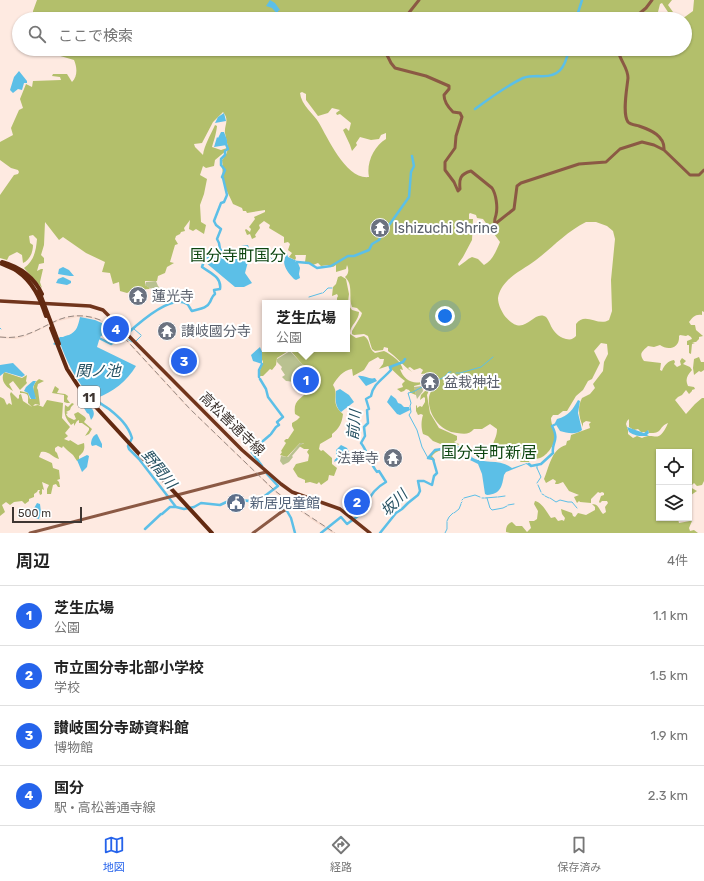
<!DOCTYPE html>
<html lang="ja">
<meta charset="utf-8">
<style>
body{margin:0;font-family:Rubik,"Noto Sans JP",sans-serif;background:#f2f2f2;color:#222}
.controls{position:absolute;right:12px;bottom:12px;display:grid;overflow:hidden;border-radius:0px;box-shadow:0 1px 3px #0004}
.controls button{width:36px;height:36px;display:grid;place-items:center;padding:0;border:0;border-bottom:1px solid #e0e0e0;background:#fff;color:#222;font:20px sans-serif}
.scale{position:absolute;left:12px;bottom:10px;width:70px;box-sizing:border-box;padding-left:4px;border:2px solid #3e3632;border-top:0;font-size:11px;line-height:14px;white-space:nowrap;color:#3e3632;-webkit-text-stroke:3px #fff;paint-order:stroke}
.you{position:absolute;left:445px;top:316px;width:14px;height:14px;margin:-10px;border:3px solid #fff;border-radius:50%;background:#1a73e8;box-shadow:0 0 0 6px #1a73e833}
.badge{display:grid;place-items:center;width:26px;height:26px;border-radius:50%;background:#2563eb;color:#fff;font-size:13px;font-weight:700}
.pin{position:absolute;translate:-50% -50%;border:2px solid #fff;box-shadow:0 1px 4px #0006}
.popup{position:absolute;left:262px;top:300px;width:88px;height:52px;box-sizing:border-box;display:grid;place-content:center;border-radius:0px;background:#fff;filter:drop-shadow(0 1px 3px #0005);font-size:13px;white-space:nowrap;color:#767676}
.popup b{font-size:15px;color:#222}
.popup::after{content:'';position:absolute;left:50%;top:100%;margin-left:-8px;border:8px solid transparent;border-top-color:#fff}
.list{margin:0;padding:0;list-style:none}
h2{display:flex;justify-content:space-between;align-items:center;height:52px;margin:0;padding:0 16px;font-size:17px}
h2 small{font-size:13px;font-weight:400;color:#767676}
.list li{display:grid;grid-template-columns:26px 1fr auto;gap:12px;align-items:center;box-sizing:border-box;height:60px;padding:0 16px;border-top:1px solid #e0e0e0}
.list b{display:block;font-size:15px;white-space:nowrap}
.list p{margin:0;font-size:13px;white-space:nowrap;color:#767676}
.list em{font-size:13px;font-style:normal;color:#767676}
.icon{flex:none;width:22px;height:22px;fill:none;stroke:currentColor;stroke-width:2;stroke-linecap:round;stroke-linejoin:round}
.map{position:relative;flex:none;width:704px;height:533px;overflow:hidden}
.search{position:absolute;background:#fff;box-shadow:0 1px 3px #0004;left:12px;right:12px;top:12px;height:44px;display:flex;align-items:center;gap:10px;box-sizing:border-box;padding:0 14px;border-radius:22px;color:#767676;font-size:15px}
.sheet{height:292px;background:#fff}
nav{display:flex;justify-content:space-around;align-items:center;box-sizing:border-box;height:56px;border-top:1px solid #e0e0e0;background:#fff;font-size:11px;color:#767676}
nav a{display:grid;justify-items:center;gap:2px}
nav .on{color:#2563eb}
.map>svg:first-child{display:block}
.built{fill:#f8dccf}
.green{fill:#b9c190}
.forest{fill:#b3bf6b;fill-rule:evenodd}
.water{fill:#5cbfe7}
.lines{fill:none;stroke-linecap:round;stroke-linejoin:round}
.stream{stroke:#5cbfe7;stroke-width:1}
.river{stroke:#5cbfe7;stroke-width:2.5}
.secondary{stroke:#8b5944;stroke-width:3}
.primary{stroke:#71351c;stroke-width:3.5}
.trunk{stroke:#622910;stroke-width:4}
.rail{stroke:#968882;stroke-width:1;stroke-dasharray:6 3;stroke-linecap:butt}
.secondary-bridge{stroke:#8b5944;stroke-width:3}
.trunk-bridge{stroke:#622910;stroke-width:4}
.labels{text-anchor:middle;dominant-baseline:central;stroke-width:4;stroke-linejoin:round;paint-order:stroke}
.shield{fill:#fff;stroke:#787270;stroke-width:1}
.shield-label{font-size:13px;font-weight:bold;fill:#3e3632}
.worship-label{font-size:14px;fill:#5b616d;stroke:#fff;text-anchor:start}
.street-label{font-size:14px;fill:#3e3632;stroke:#fff}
.service-label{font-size:14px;fill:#4e5e75;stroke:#fff;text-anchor:start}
.water-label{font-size:15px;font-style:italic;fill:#265162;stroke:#fff}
.quarter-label{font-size:16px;fill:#0d4510;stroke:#fff}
</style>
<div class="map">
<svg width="704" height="533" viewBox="0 0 704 533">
<rect width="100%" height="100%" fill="#feeae1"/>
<path class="built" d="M76,315L90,316L99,319L116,328H117V329L122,335L121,336L109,326L98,320L89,318L77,317L59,321L24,337L15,339L0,338V336L9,337L23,336L33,332L58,319Z
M129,342L190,409L278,493L300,510L336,533H332L312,520L277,494L184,404L128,343Z
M357,488L363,496L368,506L366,507L367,509L358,514L344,496Z"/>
<path class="green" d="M156,281L158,286L162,290L159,292C154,289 150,289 145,285L146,282Z
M290,351L302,364L307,367L315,378L316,380L311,382L309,388C303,385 293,381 286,381L282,377L285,375L281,369L282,367L277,362V359Z
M422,386L423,391L417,399L414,387Z
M304,442L292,456L293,457L289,462L283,465L280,461L281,456L288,457L300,443Z
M357,489L366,501L361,505L351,493Z"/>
<path class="forest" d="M37,0H672L668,5L673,12H668L662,3L660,4L658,12L654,19H33V11Z
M694,0H704V312L702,311V315C695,314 693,317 689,322L691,325H695L696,330L703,336L699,337V339L696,342H692L695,343L692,344L691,354L689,353V345H687V341L692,339L691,337L688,335L686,336L680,335L679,336C680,348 668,351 660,345L654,347L648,346C643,351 638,353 644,361L661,363L660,370L662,371C664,365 668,361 674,360L675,362L674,364L677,367L681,365L680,361L682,358L686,361L683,364L690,367L692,370C687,376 685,379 688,386L694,387L695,389L692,390V391L689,394L686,390L682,395L678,397L675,400L686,414L695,404L702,398H704V481L702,485L697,486L694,483L690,487L697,491L691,495L689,494V452H659V518H680L678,519L679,523L690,521L691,520L692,521L689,528L690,531L694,530L698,533H510L506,532C506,527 507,524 512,522L516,526H522L527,532L531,528L529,521H534L537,519L538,511L534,504L535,501C543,503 547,513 551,518L555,517L558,521L562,520L564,521L565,518L562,514L561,509L572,513L573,516L575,517L578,513L586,515L595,510V507L592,504C599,504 599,510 603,514L606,512L605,507L608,503L607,501H602L600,503L599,502L601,496L604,495V493L602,492L600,493L598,492L591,499V503L580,502L579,501L577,503L574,497L579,495L569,491L563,482L558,484H555L556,481L553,479L546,483L544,479C549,468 551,449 566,445L567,441L570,440L571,435L590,428L589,424L591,422L586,421L583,423V427C579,418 577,407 582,398L590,394L595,388L593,384L603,371L604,362L608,354L607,344L601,343L594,351L600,363L592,379L588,381L583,390L576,396L567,411H563L558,415H553L551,418C551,425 555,431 555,437C555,444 547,456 540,458C538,459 533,459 530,459L529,462H520L522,459C515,457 492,457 493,445C494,439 497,437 497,429L490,424L482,429H474C469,435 464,434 457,433C440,432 427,413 429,397C430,391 437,385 435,379C433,373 426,373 421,374L423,370L420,368L414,370L410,367L408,368L412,372C403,366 397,357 388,351V348L384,347L383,350L375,351L372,349L368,336L364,334L354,335L352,334V331L361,316L362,313L357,308L352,307C348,298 354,285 345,277C349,274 349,269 347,265L346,269L336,272V265L333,267L328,265L321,266L318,263L313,265L305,262L306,255H295L296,258L295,260L289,257L292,253L288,250L290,244L288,242L284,243V237L269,228L270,225L264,221L259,225L260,228L255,235L256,237L252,239L250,234L247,235L245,230L246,229L250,232L251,229L249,227L255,219L254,217L265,212V210L247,213L246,211H243L242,208L233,204C229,195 223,185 223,176C222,170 223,165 222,160C231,150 227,145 225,133C224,125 230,120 223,112L213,122L202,143L194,144L195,147L203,155C204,146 211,134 215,125L217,126C216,135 214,140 212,147L221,150L227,148V150L215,160L214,166L206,168L203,166L200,175L207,179L204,194L200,205L201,222L206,225L204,234L196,229L193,231L189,229L190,220L184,228L185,231L181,232L180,234L176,236L175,239L178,244L175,245L170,262L174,263L167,267L165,273L158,276L157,281H145V285L150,288L149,289L134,290L127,293L120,291L119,282L113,284L110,273L102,272L105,262L86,253L63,237L59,240L45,222L44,245L41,255L44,258V263L39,264L37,271L41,269H43L40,282L42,288L24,268C34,261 36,251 37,239L33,235L29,236L30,243L33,245C33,252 30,260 23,263L22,255L17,252L9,256L7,260L0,258V195L14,175L18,174L19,172L18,170L11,168L0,160V142L13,135L11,128L19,110L23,108L20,99L26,84L32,87L33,81L61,80L60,77L52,76L53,74H67L72,82C78,76 77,67 74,60L50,53L43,49H685V19H682L693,11ZM302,92L306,94V100L318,116L328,113L332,108L340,110L336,113L337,115L340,114L351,123L349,131L346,128L343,130L350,145L352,151L357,145L356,143L360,137L371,140L379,139L381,135L386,133V139C374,146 366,163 369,177C346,180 328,138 319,123C314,114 301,105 300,93ZM470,213L476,215L477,218L483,219L500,242C496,251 493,260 484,265L478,259L472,257C467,259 464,263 459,266L458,264L463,257L472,240L473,219H469V214ZM586,222H596L607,226L613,231L615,239L611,280L612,311L609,320C598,327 585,311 576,324V336C573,339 571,340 566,339C549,334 551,318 544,316C531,312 524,340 504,315C501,310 498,304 498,298C499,291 503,285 508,280C516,272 527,267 536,260C553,247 566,232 586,222ZM629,419V427L634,430L638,429L641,432H647L648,430L649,433C663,434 658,427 668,423C658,446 655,431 642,438L637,436L633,438L628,434V430L626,424L627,421Z
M341,276L346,279L349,294L348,302L349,306L352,310L359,312C359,321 349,326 350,334L356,338L364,336C371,340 368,349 375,353L384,351C392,355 401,361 403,370L400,369C404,381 415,386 426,380L422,384L414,386L416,395L411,393L409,390L406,389L404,391L401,392L397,389L403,387L402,384L405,381C398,376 394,371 388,366L379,369L383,364L384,359H380L378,357L369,362L364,370L353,376L352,369C343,370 337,378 333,385C340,396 329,402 343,414C342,423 339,429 332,434V437L320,444L319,449L321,451L323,450L332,458V464L337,468L334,476L329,475L328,480L321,485L319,482L317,484L310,482L305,483V480L298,477L293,469L296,464L308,461L309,455L307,452L309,449H304L299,446L304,443H300L287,457L280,455L282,452L281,451L286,443L284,441L286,439H288L294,430L292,426V423L297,420L300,417L295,414C293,399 301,400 309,390C312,386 313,383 316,379L312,373L311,369L302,364L290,350L277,358L276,365L272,370L270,369L263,376H260V370L263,362L261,357L262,350L265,349H347V303L337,302V298L338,296L337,294L332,296L333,287L336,284L338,277Z
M699,357L701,362H704V370L701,372L699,371L694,375L693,368L694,359Z
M4,372L22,378L27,375L26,381L27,383L20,390L13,381L9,384L13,391C6,387 0,381 4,372Z
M427,375L430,376L433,381L427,395L430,413L439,428L457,436V440L454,442L459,444L456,448L458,449L461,447L468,451L466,453C456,449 440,446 432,456L435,460V462L433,458H429L433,452L442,447L443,445L433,441L428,436L423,434C421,428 421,421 423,415L421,414L418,415L416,411V406L417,405V408L420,406L422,407L425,402V398L424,397L420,400L421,395L429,387L425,388L424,385L428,380Z
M39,379L44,381L38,384L37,388L38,390L40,405L35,404L33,406L38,405L43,407L47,400L63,403L62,418L70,427L65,433L68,436L64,439L69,441L70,440L78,445L84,443C85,449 84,452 79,456V460L77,461L73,455L67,450L63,446L62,448L58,446L55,448V451L57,453L59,459C52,457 48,450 41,452L39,457L52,463L53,468L59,470L60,479L57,480L59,482L60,487H58L56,484L53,485L51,494H47V489L49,485L42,482L44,490L42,489V494L40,495L39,492L40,490H38L37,492L34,494V497L29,499V501L25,504L22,501L14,502L10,505L6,502L2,505L5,512L0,516V397C6,399 4,400 7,405L9,403L12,405L10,394L11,392L18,399L19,398V395L21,394L23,401L32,407L28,403C28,396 30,393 20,393V391L28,393L30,399H36C32,391 32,384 39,379Z
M55,386L59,389L57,393L65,394L68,396L67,399L70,403H67L64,402V395L52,393Z
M72,403L74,404L71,407L70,410L66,412L68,413L66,414L68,417L74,420L76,419L74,414L78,412L85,417L86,419L84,422L92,429L89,434L85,436L89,430V428L82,423H79V420L77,421L74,426V423L71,425C65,417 64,415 65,405L68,407Z"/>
<path class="water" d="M270,0L275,3L280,10L278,11L279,16L272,8L266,6Z
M19,71L27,81V83H24L22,90L18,89L13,93L10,90L14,77Z
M224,113L226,121L215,123L218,117Z
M221,132H224L227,140V145L214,147L217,137L218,138Z
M248,245L249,248L261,247H262L267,254L261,247L247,250L249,258L245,273L252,283L244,287H235L205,262L206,257C215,250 215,257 224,253L223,249H224L226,251L224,253C229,254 232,249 236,250L241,246Z
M287,254L288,257L297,261H295L298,263L300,268L299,274L300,278L296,280L294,279C287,272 280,263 287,254Z
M63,267L69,270L74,276H70L58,274L59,269Z
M63,277L71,281V283L67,285L56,283L58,279Z
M80,317L95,320L104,324L107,332L100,337L97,347L136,366C127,381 113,392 97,398L86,390H85C74,376 66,360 60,343L55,345L53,344L60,337H63C65,336 67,335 69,335C77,331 78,326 80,317Z
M260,347L262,352V364L253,361L251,355Z
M13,363L25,375L22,377L5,372L0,376V365Z
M358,376C365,375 369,380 375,378L377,381L366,386Z
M33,381H36L33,387L36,399H31L28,393L24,391L26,387Z
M340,389L349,395L354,402L341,412C334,405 336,398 336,391Z
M391,395L396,399L398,403L401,404L404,407H409L410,410L400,415L397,414L387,402Z
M578,400L580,401L578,413L582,430C576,435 567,433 560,431L555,423L557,419C569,416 573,409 578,400Z
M82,405H88C94,409 96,414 91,420L89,414L87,413Z
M627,427L644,433L648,430L649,433L647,435L649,436C641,436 637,437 629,432Z
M97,434L102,444V448L96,445L92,446L91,444C91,440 93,435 97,434Z
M341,445L347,448L350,454L334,462L335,459H336V450Z
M87,455L89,456L87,467L82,472L77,460Z
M471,457C484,465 499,458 512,468L527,463L532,467L526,464L506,472L504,475C502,486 501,494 487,495L485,494L482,474L478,464L470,460L469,458Z
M37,503L40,504L41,512L39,519L41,520L28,515L26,511L33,510Z"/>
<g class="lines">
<path class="stream" d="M267,254L272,259L278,255L287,254
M323,293L328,288H332
M309,297L322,293
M136,327L134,329L141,335
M0,328L1,329
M119,340L126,338L132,342
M136,341L141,336
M300,372L303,374H306L308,372
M456,373H460L481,367L493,357
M428,458L422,447L417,430L409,415L411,412L410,406L411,403L408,393L413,392L422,387H426L444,377L449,372H451
M537,465V468
M537,483L541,477L537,468
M538,485L541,492
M542,494L544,495
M545,496L549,498
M498,497L505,496
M464,498L475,495L480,497
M482,498H484
M485,498L497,497
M487,498L490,508L492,510L503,508L507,506
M550,498L556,502L560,500L568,502H572L577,508
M462,500L463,499
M461,503L462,502
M508,505L514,504
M454,513L459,509L461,504
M447,521L449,517L453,513
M445,533L447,529V522"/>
<path class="river" d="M576,19L582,0
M475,109C490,98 506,86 523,78C528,76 533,76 538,76C559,78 565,68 569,49
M224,256V252L220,249L219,243L217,239L221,229L216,225L214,221L221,203L224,202L227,195L223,178L222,177L225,170L221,165V159L225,155V151L228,149L226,144
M297,262L309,263L317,268L331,266L348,256H354L369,250L372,244L379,240L382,234L387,228L409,197L411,172L414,166L412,156
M128,333C139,323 172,294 187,304C189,305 190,309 192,311C198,309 207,309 210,302C212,299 211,297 215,294L214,290L220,289C222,277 210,273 202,267L204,261H207
M99,338L111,344L119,339H123L127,335
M259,377V370L262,364
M260,379L266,389L268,397L283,417L277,422L279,425L276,427L271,434
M94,393C97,404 101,403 109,409C119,417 128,425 132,438L128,446L129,449L139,459L176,507L184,509L194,507L201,503L220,505L233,499L265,503L278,505L287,511L291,518L295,533
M263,441L270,435
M529,464L531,466L541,464L553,453C551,443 560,441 552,426L558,423
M262,466L251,451L262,442
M262,498L278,486L267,474
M162,514L170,507H175
M145,529L161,514
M321,533L341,517L347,524L369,508L367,504C370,495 377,487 386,482L379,471L377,472C370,464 368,452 361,443L365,436L364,427L368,423L367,410L369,409L366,399L371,396C373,384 383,379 391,370L390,367L403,362L405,359
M380,533L396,513L402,509L408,503L418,495L420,491L418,481H424L432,485L434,476L437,473L433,459L428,458L435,450L457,447L466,452L472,459"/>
<path class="secondary" d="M404,19L419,0
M633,19L646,8L652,0
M384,49L391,63L395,68L426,76L449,86V89L444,95C444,102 448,107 453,112L460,113L462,117L456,136L455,148L445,162V170L454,182L458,191L460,189C459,179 460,174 471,171L492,188C496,194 498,207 496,215C495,219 494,220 495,224L514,209L517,186L521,183L579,164L606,162L620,149L642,142L654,145L664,150L690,175H699L704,170
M618,49C619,60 628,67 628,78C627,88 622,114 628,122C631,125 636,125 639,126C651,130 665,136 664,150
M30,533L266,472
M253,533L280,513"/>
<path class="primary" d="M0,301L90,306L103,310L242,450L281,484L292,492L340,509L370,533"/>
<path class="trunk" d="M2,262C20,267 34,277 42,294
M2,264C7,266 12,268 17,271C33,282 40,298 46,316
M51,328L67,369L82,392L212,533"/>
<path class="rail" d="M0,337C25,340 37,329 58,320C79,311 103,317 119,332L190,409L274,490L300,510L335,533"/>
<path class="secondary-bridge" d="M280,513L301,501"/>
<path class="trunk-bridge" d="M39,291L59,344"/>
</g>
<defs>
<symbol id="temple-disc" viewBox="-11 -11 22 22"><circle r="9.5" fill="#6b7280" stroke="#fff"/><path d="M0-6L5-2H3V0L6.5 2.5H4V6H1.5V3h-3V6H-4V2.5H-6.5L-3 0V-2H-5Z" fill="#fff"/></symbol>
<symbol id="civic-disc" viewBox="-11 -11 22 22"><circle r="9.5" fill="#5c6f8a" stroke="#fff"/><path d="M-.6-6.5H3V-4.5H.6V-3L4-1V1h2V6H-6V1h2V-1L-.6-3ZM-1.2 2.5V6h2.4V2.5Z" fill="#fff"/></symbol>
</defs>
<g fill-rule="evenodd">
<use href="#temple-disc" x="369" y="217" width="22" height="22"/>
<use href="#temple-disc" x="127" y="285" width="22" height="22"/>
<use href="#temple-disc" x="156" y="320" width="22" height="22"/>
<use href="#temple-disc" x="419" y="371" width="22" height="22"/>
<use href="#temple-disc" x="382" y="447" width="22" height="22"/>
<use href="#civic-disc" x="225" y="492" width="22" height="22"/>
</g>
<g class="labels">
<rect class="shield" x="78" y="386" width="22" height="22" rx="3"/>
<g class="shield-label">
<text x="89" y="397">11</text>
</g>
<g class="worship-label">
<text x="394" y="228">Ishizuchi Shrine</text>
<text x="152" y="296">蓮光寺</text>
<text x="181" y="331">讃岐國分寺</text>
<text x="444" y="382">盆栽神社</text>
<text x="379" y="458" text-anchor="end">法華寺</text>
</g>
<g class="street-label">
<text transform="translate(232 424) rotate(44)">高松善通寺線</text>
</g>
<g class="service-label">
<text x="250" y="503">新居児童館</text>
</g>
<g class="water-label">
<text x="98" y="371">関ノ池</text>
<text transform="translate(354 425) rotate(-84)">前川</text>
<text transform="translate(159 469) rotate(51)">野間川</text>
<text transform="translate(394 503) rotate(-44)">坂川</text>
</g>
<g class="quarter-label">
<text x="238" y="255">国分寺町国分</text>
<text x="489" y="452">国分寺町新居</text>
</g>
</g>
</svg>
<div class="controls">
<button><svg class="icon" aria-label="locate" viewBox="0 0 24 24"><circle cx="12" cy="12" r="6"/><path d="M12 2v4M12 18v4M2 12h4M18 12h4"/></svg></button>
<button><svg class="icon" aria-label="layers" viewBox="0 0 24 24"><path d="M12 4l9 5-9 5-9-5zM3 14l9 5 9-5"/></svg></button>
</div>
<div class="scale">500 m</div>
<div class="you"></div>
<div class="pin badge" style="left:306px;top:380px">1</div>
<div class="popup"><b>芝生広場</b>公園</div>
<div class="pin badge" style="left:357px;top:502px">2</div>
<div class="pin badge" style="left:184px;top:361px">3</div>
<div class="pin badge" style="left:116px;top:329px">4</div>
<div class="search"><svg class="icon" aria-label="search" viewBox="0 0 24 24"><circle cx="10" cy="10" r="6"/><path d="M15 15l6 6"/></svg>ここで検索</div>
</div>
<section class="sheet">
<h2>周辺<small>4件</small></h2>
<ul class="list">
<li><span class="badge">1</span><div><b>芝生広場</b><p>公園</p></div><em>1.1 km</em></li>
<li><span class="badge">2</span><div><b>市立国分寺北部小学校</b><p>学校</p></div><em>1.5 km</em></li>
<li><span class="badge">3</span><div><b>讃岐国分寺跡資料館</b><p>博物館</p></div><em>1.9 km</em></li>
<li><span class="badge">4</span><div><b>国分</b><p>駅 · 高松善通寺線</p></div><em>2.3 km</em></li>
</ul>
</section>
<nav>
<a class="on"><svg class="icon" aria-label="map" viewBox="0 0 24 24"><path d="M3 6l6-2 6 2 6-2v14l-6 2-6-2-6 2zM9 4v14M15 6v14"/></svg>地図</a>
<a><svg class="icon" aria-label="directions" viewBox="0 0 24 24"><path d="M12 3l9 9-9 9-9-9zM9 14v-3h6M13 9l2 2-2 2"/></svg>経路</a>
<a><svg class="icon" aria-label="saved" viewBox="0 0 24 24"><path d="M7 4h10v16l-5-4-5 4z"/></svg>保存済み</a>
</nav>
